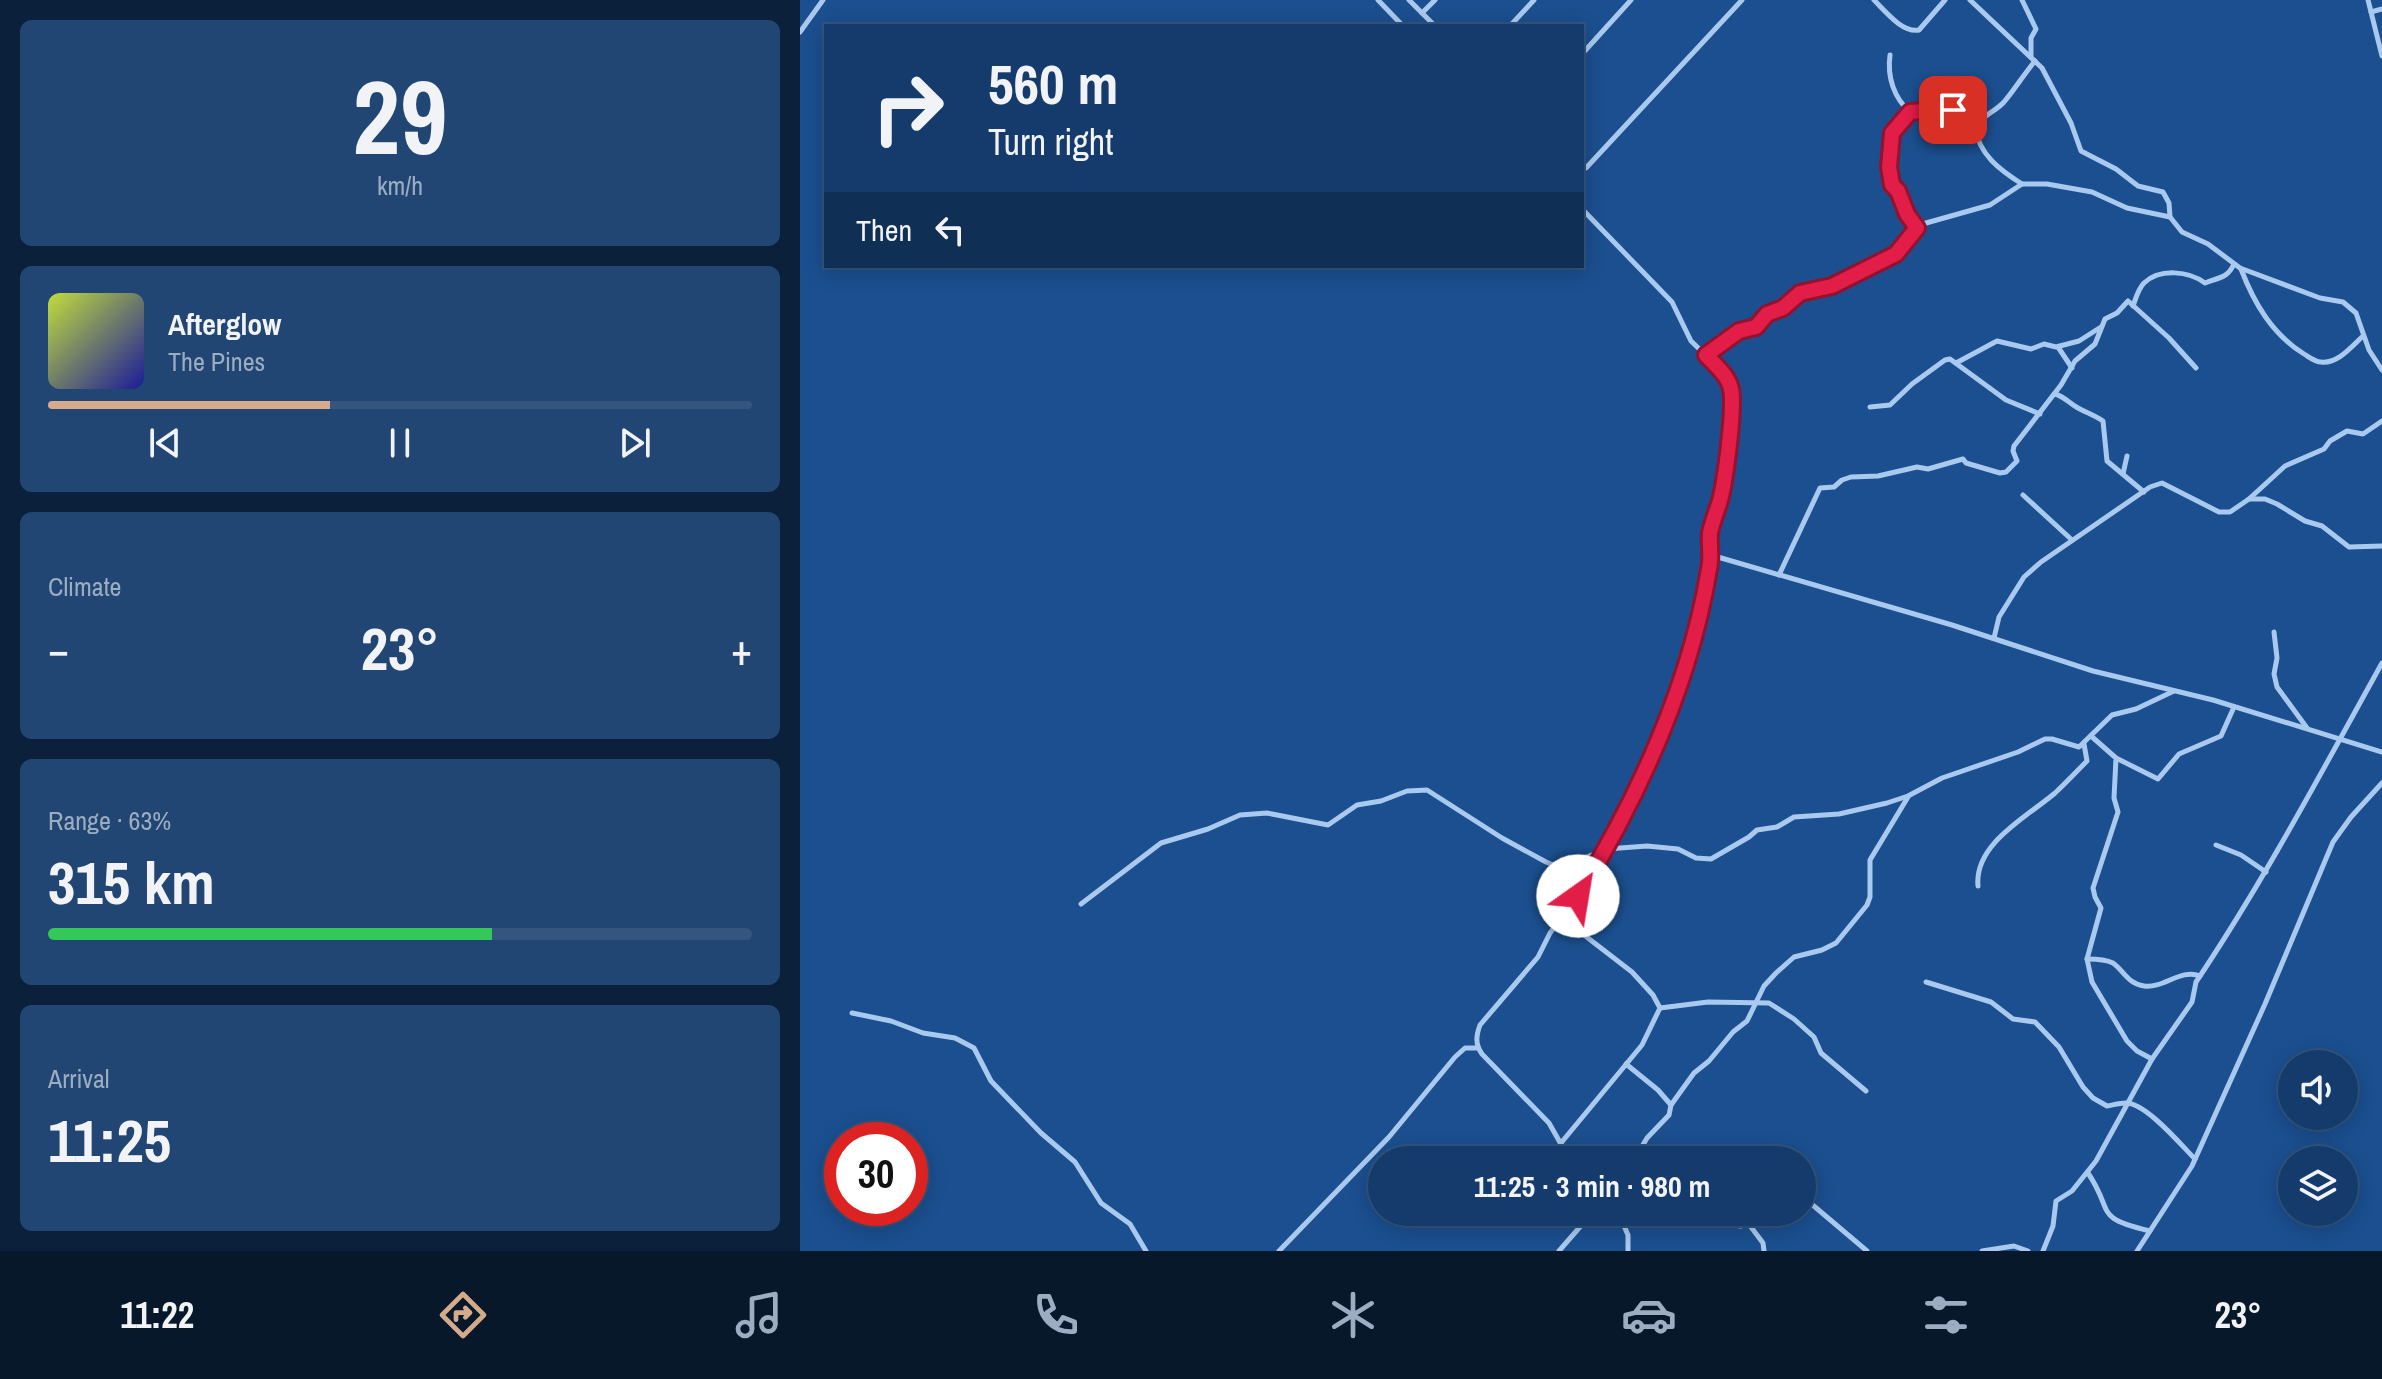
<!DOCTYPE html>
<html lang="en">
<head>
<meta charset="utf-8">
<style>
  :root { --surface:#143b6b; --page:#214673; --text:#f1f3f6; --muted:#9dadc1; --line:#33557e; --accent:#d6ab8b }
  body { margin:0; font-family:"Archivo Narrow",sans-serif; background:var(--page); color:var(--text); height:100vh; display:flex; flex-direction:column; font-size:30px; white-space:nowrap }
  * { box-sizing:border-box; margin:0 }
  p { font-size:26px; color:var(--muted) }
  .icon { flex:none; width:44px; height:44px; fill:none; stroke:currentColor; stroke-width:2; stroke-linecap:round; stroke-linejoin:round }
  .map { position:relative; flex:1; overflow:hidden }
  .panel { display:flex; flex-direction:column; gap:20px; padding:20px; background:#0b203b; width:800px }
  .panel>* { flex:none }
  .banner { position:absolute; left:24px; top:24px; width:760px; height:244px; border-radius:0px; box-shadow:0 4px 20px #0003,0 0 0 2px var(--line); background:#143b6b; color:var(--text); overflow:hidden }
  .buttons { position:absolute; left:1478px; top:1050px; display:grid; gap:16px }
  .buttons a { display:grid; place-items:center; width:80px; height:80px; border-radius:50%; background:var(--surface); box-shadow:0 4px 20px #0003,0 0 0 2px var(--line); font-size:40px }
  .speed { position:absolute; left:24px; top:1122px; display:flex; gap:16px; font-size:40px; font-weight:700; text-align:center }
  .speed>* { display:grid; place-content:center; width:104px; height:104px; border-radius:50%; background:var(--surface); box-shadow:0 4px 20px #0003,0 0 0 2px var(--line); line-height:1 }
  .speed .limit { border:12px solid #d22; background:#fff; color:#111 }
  .pin { position:absolute; display:grid; place-items:center; width:68px; height:68px; color:#fff; margin:-34px; border-radius:16px; box-shadow:0 4px 12px #0006 }
  .me { position:absolute; width:88px; margin:-44px; rotate:32deg; stroke-linejoin:round; filter:drop-shadow(0 0 6px #0008) }
  .turn { display:flex; align-items:center; gap:28px; height:168px; padding:0 32px; font-size:36px }
  .turn .icon { width:104px; height:104px; stroke-width:2.5 }
  .turn b { display:block; font-size:56px; line-height:68px }
  .then { display:flex; align-items:center; height:76px; padding:0 32px; background:#0003; gap:16px; font-size:30px }
  .big { font-size:60px; font-weight:800; line-height:1.1 }
  .panel .widget { flex:1; display:flex; flex-direction:column; justify-content:center; gap:12px; min-width:0; padding:0 28px; border-radius:12px; background:var(--page) }
  .panel .dial { align-items:center; gap:0 }
  .dial b { font-size:104px; line-height:1 }
  .song { display:flex; align-items:center; gap:24px }
  .cover { width:96px; height:96px; border-radius:12px; background:linear-gradient(135deg,hsl(70 70% 55%),hsl(240 70% 35%)) }
  .played { height:8px; border-radius:4px; background:linear-gradient(90deg,var(--accent) 40%,var(--line) 40%) }
  .keys { display:flex; justify-content:space-around; direction:ltr }
  .heat { display:flex; justify-content:space-between; align-items:center; font-size:44px; direction:ltr }
  .charge { height:12px; border-radius:6px; background:linear-gradient(90deg,#34c759 63%,var(--line) 0) }
  .trip { position:absolute; left:568px; top:1146px; width:448px; height:80px; border-radius:40px; background:var(--surface); box-shadow:0 4px 20px #0003,0 0 0 2px var(--line); font-weight:800; line-height:80px; text-align:center }
  .tabs { display:flex; height:128px; justify-content:space-around; align-items:center; background:#08182b; color:var(--muted) }
  .tabs .icon { width:56px; height:56px }
  .tabs .selected { color:var(--accent) }
  .tabs b { font-size:36px; color:var(--text) }
  main { display:flex; flex:1; min-height:0 }
  .map>svg:first-child { display:block }
</style>
</head>
<body>
<main>
<section class="panel">
<div class="widget dial"><b>29</b><p>km/h</p></div>
<div class="widget">
<div class="song"><i class="cover"></i><div><b>Afterglow</b><p>The Pines</p></div></div>
<div class="played"></div>
<div class="keys"><svg class="icon" aria-label="previous" viewBox="0 0 24 24"><path d="M18 5L8 12l10 7zM5 5v14"/></svg><svg class="icon" aria-label="pause" viewBox="0 0 24 24"><path d="M8 5v14M16 5v14"/></svg><svg class="icon" aria-label="next" viewBox="0 0 24 24"><path d="M6 5l10 7-10 7zM19 5v14"/></svg></div>
</div>
<div class="widget"><p>Climate</p>
<div class="heat"><a>−</a><b class="big">23°</b><a>+</a></div>
</div>
<div class="widget"><p>Range · 63%</p><b class="big">315 km</b><div class="charge"></div></div>
<div class="widget"><p>Arrival</p><b class="big">11:25</b></div>
</section>
<div class="map">
<svg width="1582" height="1251" viewBox="0 0 1582 1251">
  <rect width="100%" height="100%" fill="#1b4f8f"/>
  <g fill="none" stroke-linecap="round" stroke-linejoin="round">
    <!-- street -->
    <g stroke="#a9c9ee" stroke-width="5">
      <polyline points="578,0 603,26"/>
      <polyline points="609,0 635,26"/>
      <path d="M1074,0C1085,11 1102,33 1119,30L1145,0"/>
      <polyline points="1170,0 1242,68 1271,123 1281,151 1316,169 1338,186 1363,192 1369,203 1370,217"/>
      <polyline points="1222,0 1236,29 1231,38 1231,56"/>
      <polyline points="1568,0 1582,56"/>
      <polyline points="1571,12 1582,9"/>
      <polyline points="622,13 635,0"/>
      <polyline points="710,26 734,0"/>
      <polyline points="0,32 23,0"/>
      <polyline points="782,54 831,0"/>
      <path d="M1090,55C1087,77 1094,98 1110,112C1122,111 1141,104 1153,110C1162,115 1164,124 1175,127"/>
      <polyline points="1110,112 1092,133 1089,167 1092,185 1117,228"/>
      <polyline points="782,168 786,168 942,0"/>
      <path d="M1222,184C1200,170 1179,155 1175,127C1181,116 1195,112 1204,102C1215,89 1224,74 1235,61"/>
      <path d="M1441,269C1454,303 1472,334 1504,354C1509,357 1515,362 1521,362C1538,364 1552,346 1563,336"/>
      <path d="M1333,306C1336,298 1338,289 1344,283C1360,268 1389,271 1405,283C1419,277 1427,279 1434,264"/>
      <polyline points="1258,347 1272,368"/>
      <polyline points="906,355 939,331 956,327 965,315 983,308 998,295 1032,286 1096,254 1101,250 1119,225 1190,205 1222,184 1247,184 1292,192 1327,208 1370,217 1382,232 1408,244 1440,268 1520,298 1543,302 1556,313 1569,350 1582,370"/>
      <polyline points="1156,363 1197,341 1231,349 1244,344 1256,347 1279,341 1301,327"/>
      <path d="M1255,394C1265,397 1269,403 1278,408C1287,413 1294,415 1303,421L1307,461L1344,492"/>
      <polyline points="1070,407 1090,405 1112,384 1145,360 1150,359 1206,400 1240,414"/>
      <polyline points="1323,474 1327,456"/>
      <polyline points="1223,495 1272,540"/>
      <polyline points="1449,499 1465,499 1477,504 1505,521 1522,526 1549,547 1582,546"/>
      <polyline points="911,555 1152,625 1293,671 1413,700 1582,752"/>
      <polyline points="979,575 1020,488 1034,487 1042,480 1051,477 1078,476 1117,467 1128,469 1163,459 1166,463 1200,473 1206,472 1217,461 1213,451 1214,446 1261,385 1275,361 1295,344 1305,319 1317,313 1328,301 1369,338 1396,368"/>
      <polyline points="1474,632 1477,658 1474,674 1477,687 1507,728"/>
      <polyline points="1194,638 1199,617 1224,577 1241,562 1350,487 1362,483 1419,512 1430,512 1449,499 1485,466 1524,449 1530,441 1547,431 1563,434 1582,421"/>
      <polyline points="1291,736 1316,758 1314,798 1318,812 1293,888 1295,897 1301,908 1287,959 1292,982 1327,1041 1337,1051 1352,1059"/>
      <polyline points="1316,758 1358,779 1379,754 1421,736 1434,707"/>
      <polyline points="1416,845 1441,855 1466,872"/>
      <polyline points="761,867 807,849 847,846 878,849 896,858 911,859 949,837 957,830 977,827 994,817 1039,814 1087,803 1108,796 1142,778 1218,752 1245,739 1252,739 1279,747 1312,715 1336,709 1374,691"/>
      <path d="M1178,886C1174,844 1227,817 1255,793C1266,783 1276,772 1287,761L1284,744"/>
      <polyline points="281,904 361,843 408,829 440,815 467,813 528,825 557,805 581,801 607,791 627,790 702,838 746,862 768,871 775,880 778,895"/>
      <path d="M1287,959C1295,959 1305,959 1313,963C1324,971 1328,984 1344,986C1363,989 1381,968 1400,976"/>
      <path d="M1126,982L1191,1002L1213,1019L1235,1022L1259,1047L1283,1087L1293,1098L1307,1106C1313,1105 1320,1103 1326,1103C1346,1103 1381,1145 1395,1159"/>
      <polyline points="860,1008 908,1002 969,1003 994,1019 1014,1037 1021,1053 1066,1091"/>
      <polyline points="52,1013 91,1021 123,1033 155,1038 174,1048 191,1081 241,1133 275,1162 301,1203 330,1224 346,1251"/>
      <polyline points="826,1064 858,1090 871,1105 869,1115 847,1138 834,1160"/>
      <polyline points="871,1105 894,1073 909,1061 933,1032 947,1021 964,986 976,973 994,957 1022,950 1036,943 1067,905 1070,897 1070,860 1108,797"/>
      <polyline points="761,1143 842,1045 860,1008 853,995 832,972 762,918"/>
      <path d="M770,1160L749,1123L682,1054C675,1044 676,1036 680,1025L738,957L750,933L778,896L807,849L839,786L878,688L900,610L910,567V535L920,502L927,459L931,393L926,379L918,367L891,341L872,302L782,209"/>
      <path d="M1288,1173C1315,1213 1292,1217 1350,1231"/>
      <polyline points="1002,1196 1067,1251"/>
      <polyline points="818,1212 828,1235 828,1251"/>
      <polyline points="823,1220 844,1223 873,1217 941,1226 965,1212"/>
      <polyline points="948,1223 963,1243 964,1251"/>
      <polyline points="479,1251 589,1137 655,1057 665,1048 677,1048"/>
      <polyline points="759,1251 793,1212"/>
      <polyline points="1182,1251 1214,1246 1228,1251"/>
      <path d="M1243,1251L1253,1226L1256,1201L1272,1191L1296,1161L1352,1059L1392,1002L1396,982C1465,879 1522,771 1582,663"/>
      <polyline points="1337,1251 1392,1166 1465,1004 1533,842 1551,817 1582,783"/>
    </g>
  </g>
  <g fill="none" stroke-linecap="round" stroke-linejoin="round">
    <!-- route casing -->
    <g stroke="#92132f" stroke-width="20">
      <path id="route" d="M778,896C839,796 890,685 909,569C912,557 909,545 910,533C912,523 916,513 919,504C925,485 935,408 931,389C928,375 915,365 906,355L939,331L956,327L967,314L983,308L1000,293L1032,286L1096,254L1117,228L1107,214L1098,191L1092,185L1089,167L1092,133L1110,112L1146,109L1153,110"/>
    </g>
    <!-- route -->
    <use href="#route" stroke="#e11d48" stroke-width="14"/>
  </g>
</svg>
<div class="buttons">
<a><svg class="icon" aria-label="sound" viewBox="0 0 24 24"><path d="M4 9h4l5-4v14l-5-4H4zM17 9q2 3 0 6"/></svg></a>
<a><svg class="icon" aria-label="layers" viewBox="0 0 24 24"><path d="M12 4l9 5-9 5-9-5zM3 14l9 5 9-5"/></svg></a>
</div>
<div class="speed"><div class="limit">30</div></div>
<div class="pin" style="left:1153px;top:110px;background:#d93025"><svg class="icon" aria-label="arrive" viewBox="0 0 24 24"><path d="M6 21V4h12l-3 4 3 4H6"/></svg></div>
<svg class="me" style="left:778px;top:896px" viewBox="-20 -20 40 40"><circle r="19" fill="#fff"/><path d="M0-13L10 11 0 6-10 11z" fill="#e11d48"/></svg>
<div class="trip">11:25 · 3 min · 980 m</div>
<div class="banner">
<div class="turn"><svg class="icon" aria-label="right" viewBox="0 0 24 24"><path d="M7 20v-9h11M14 6l5 5-5 5"/></svg><div><b>560 m</b>Turn right</div></div>
<div class="then">Then<svg class="icon" aria-label="left" viewBox="0 0 24 24"><path d="M17 20v-9H6M10 6l-5 5 5 5"/></svg></div>
</div>
</div>
</main>
<nav class="tabs">
<b>11:22</b>
<svg class="icon selected" aria-label="directions" viewBox="0 0 24 24"><path d="M12 3l9 9-9 9-9-9zM9 14v-3h6M13 9l2 2-2 2"/></svg>
<svg class="icon" aria-label="music" viewBox="0 0 24 24"><path d="M9 18V5l10-2v13"/><circle cx="6" cy="18" r="3"/><circle cx="16" cy="16" r="3"/></svg>
<svg class="icon" aria-label="phone" viewBox="0 0 24 24"><path d="M5 4h4l2 5-3 2q2 4 5 5l2-3 5 2v4C11 20 4 13 5 4z"/></svg>
<svg class="icon" aria-label="climate" viewBox="0 0 24 24"><path d="M12 3v18M4 7l16 10M4 17L20 7"/></svg>
<svg class="icon" aria-label="car" viewBox="0 0 24 24"><path d="M5 17H2v-5l4-1 3-4h7l3 4 3 1v5h-3M9 17h6M6 11h13"/><circle cx="7" cy="17" r="2"/><circle cx="17" cy="17" r="2"/></svg>
<svg class="icon" aria-label="filters" viewBox="0 0 24 24"><path d="M4 7h16M4 17h16"/><circle cx="9" cy="7" r="2"/><circle cx="15" cy="17" r="2"/></svg>
<b>23°</b>
</nav>
</body>
</html>
